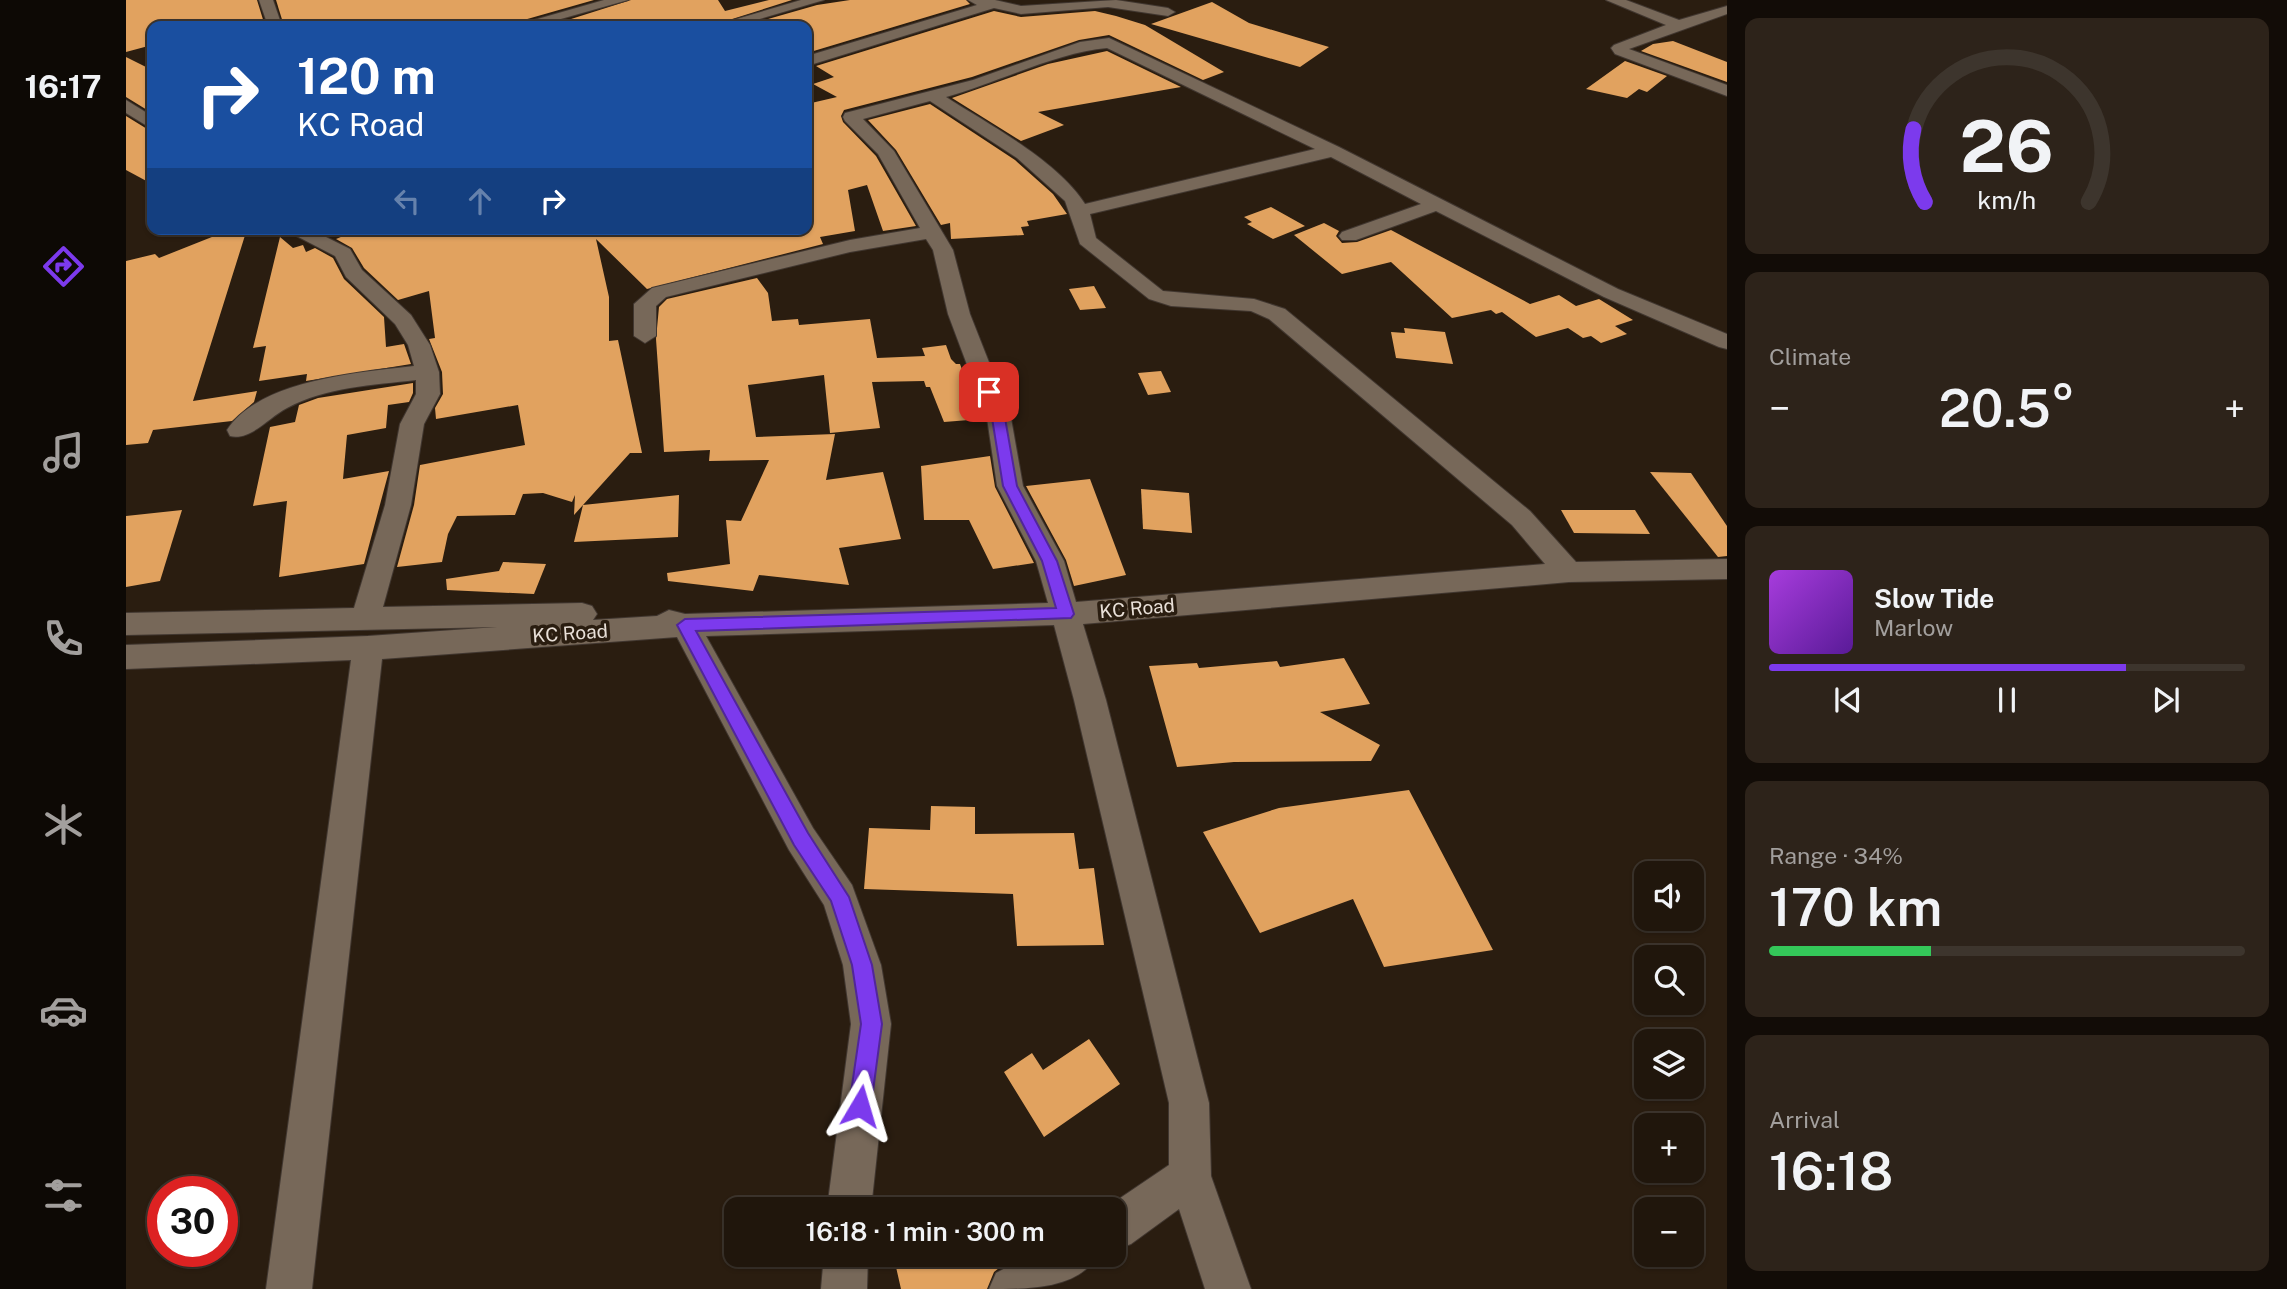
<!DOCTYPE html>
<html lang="en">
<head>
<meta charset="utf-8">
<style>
  :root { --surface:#20160c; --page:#2d231a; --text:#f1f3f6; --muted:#a29f9d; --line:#3d352d; --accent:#7c3aed }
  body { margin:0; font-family:"Public Sans",sans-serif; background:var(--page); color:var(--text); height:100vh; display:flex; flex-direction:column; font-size:26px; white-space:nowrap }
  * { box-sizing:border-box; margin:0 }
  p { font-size:23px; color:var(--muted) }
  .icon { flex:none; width:38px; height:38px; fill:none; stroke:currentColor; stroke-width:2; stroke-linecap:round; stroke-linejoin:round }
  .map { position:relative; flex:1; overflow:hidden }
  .panel { display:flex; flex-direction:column; gap:18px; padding:18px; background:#120c07; width:560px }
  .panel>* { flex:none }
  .guide { position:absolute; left:21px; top:21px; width:665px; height:214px; border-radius:14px; box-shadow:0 2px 5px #0004,0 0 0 2px var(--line); background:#1a4fa0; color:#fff; overflow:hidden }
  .buttons { position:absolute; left:1508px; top:861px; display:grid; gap:14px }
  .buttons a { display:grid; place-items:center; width:70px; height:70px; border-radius:14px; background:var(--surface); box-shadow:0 2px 5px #0004,0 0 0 2px var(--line); font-size:35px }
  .speed { position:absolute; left:21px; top:1176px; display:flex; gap:14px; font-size:35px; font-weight:700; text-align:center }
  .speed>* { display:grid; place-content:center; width:91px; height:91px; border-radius:50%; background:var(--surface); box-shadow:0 2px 5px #0004,0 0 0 2px var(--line); line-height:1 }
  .speed .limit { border:10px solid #d22; background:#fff; color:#111 }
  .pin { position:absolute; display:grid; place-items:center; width:60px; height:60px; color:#fff; margin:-30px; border-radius:14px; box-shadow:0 4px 10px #0006 }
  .me { position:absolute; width:77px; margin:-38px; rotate:7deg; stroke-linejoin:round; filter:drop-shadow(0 0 5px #0008) }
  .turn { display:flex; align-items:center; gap:24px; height:147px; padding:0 35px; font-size:32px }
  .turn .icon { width:91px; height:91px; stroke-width:2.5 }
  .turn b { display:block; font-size:49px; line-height:60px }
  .lanes { display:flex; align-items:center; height:66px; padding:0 35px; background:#0003; justify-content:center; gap:35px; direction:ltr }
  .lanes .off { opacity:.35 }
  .big { font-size:52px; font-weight:600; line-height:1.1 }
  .panel .tile { flex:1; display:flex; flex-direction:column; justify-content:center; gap:10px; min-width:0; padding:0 24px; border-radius:14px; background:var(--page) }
  .panel .dial { align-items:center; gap:0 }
  .dial svg { height:182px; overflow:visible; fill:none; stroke:var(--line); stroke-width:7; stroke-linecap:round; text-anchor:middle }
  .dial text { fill:var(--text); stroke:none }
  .song { display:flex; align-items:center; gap:21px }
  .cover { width:84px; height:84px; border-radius:10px; background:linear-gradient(135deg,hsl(280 70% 55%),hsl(270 70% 35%)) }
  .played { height:7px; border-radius:4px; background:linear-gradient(90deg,var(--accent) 75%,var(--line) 75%) }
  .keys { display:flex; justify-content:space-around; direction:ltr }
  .heat { display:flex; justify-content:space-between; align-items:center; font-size:38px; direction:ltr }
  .charge { height:10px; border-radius:5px; background:linear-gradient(90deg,#34c759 34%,var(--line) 0) }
  .trip { position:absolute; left:598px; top:1197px; width:402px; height:70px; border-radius:14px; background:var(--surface); box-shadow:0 2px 5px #0004,0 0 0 2px var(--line); font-weight:600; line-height:70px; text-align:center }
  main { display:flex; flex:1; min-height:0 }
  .tabs { display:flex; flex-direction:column; width:126px; justify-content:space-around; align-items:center; background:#0d0905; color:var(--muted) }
  .tabs .icon { width:49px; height:49px }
  .tabs .selected { color:var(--accent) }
  .tabs b { font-size:32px; color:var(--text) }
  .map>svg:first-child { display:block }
</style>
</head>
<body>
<main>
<nav class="tabs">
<b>16:17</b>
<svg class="icon selected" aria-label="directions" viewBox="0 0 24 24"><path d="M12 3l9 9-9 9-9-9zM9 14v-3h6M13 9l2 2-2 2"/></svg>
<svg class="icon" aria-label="music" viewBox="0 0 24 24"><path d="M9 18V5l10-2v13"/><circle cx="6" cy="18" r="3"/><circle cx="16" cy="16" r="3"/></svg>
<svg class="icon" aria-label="phone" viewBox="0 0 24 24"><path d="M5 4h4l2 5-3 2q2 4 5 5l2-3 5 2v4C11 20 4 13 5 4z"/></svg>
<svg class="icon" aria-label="climate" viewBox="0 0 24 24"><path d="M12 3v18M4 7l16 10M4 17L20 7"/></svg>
<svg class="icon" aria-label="car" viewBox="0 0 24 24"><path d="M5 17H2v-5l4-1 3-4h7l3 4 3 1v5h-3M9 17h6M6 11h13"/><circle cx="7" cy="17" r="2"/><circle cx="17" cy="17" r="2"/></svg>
<svg class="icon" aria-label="filters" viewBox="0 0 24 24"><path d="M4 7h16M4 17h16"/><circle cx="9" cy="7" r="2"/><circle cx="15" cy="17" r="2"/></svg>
</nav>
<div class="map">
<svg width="1601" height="1289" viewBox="0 0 1601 1289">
  <rect width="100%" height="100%" fill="#2a1d10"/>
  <!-- building -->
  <g fill="#e1a25f">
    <polygon points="0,0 131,0 139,26 26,26 26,45 0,52"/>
    <polygon points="150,0 468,0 377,26 158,26"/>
    <polygon points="505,0 592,0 599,11 643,0 666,0 584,26 423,26"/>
    <polygon points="724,0 840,0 844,4 681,53 681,26 618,26 691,5"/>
    <polygon points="1086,2 1123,23 1203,47 1174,67 1025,24"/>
    <polygon points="868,11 895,17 969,11 990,16 1019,25 1098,72 1077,80 983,35 953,40 846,77 718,110 715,116 717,122 750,156 790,226 757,231 741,185 722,190 729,231 694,237 697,244 521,289 470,239 483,297 483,341 492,340 516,453 504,453 457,505 553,495 552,537 448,542 457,505 448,515 449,495 446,502 417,493 397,494 389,515 331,516 322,534 316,562 271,567 288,505 294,465 399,445 392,405 310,419 309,408 317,394 316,372 303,339 309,338 303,291 272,300 238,268 226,248 210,239 234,229 446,229 450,234 463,232 460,229 605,229 605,235 639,229 681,229 681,104 711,97 687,84 708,77 690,66"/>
    <polygon points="1547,41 1601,62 1601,82 1515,51 1527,44"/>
    <polygon points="981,51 1055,87 912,112 938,125 895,141 826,98 922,64"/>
    <polygon points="0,57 26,70 26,113 0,97"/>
    <polygon points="1499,61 1541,76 1521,92 1513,89 1501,98 1460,89"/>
    <polygon points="804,104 889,160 927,194 941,214 901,221 903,226 895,227 898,235 825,239 824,223 815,225 770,150 742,120"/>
    <polygon points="0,116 26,132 26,184 0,170"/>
    <polygon points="1145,207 1179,226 1147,239 1121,224 1126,222 1118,217"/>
    <polygon points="1198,223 1213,231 1210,236 1216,243 1231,242 1265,230 1404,304 1433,295 1450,306 1473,299 1507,320 1489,326 1501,334 1475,343 1465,336 1457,338 1442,328 1410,337 1376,312 1370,314 1365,310 1326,318 1265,262 1216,274 1168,235"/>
    <polygon points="106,229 121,229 67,401 131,391 128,402 106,421 27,430 22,443 0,445 0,261 29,254 33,258"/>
    <polygon points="154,237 167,248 177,245 180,252 189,248 207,258 218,279 258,317 260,347 278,344 285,364 180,381 181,374 133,381 140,346 127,348"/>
    <polygon points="631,278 642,293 646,321 672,319 673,325 744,319 751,358 799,356 796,348 820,345 825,359 830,364 834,364 838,375 842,374 851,399 856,419 818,422 804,387 800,387 798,381 746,382 754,428 704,433 698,375 622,385 630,437 709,434 700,480 757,472 775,539 713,548 723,585 633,575 627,591 542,581 541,573 604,564 600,520 615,521 643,460 583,461 584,450 538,452 530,339 533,307 541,299"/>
    <polygon points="968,286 980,308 954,310 943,289"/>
    <polygon points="1278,328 1319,332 1327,364 1270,358 1265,332 1279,333"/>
    <polygon points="1035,371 1045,392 1022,395 1012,373"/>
    <polygon points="287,383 287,393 283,402 262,405 260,428 221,435 217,479 263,471 238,564 153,577 161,501 127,506 144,427 169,422 173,405 192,398"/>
    <polygon points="864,456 869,487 908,563 867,569 843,520 798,520 795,466"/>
    <polygon points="1524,472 1565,473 1601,526 1601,556 1592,557"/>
    <polygon points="964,479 1000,575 948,586 940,560 900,486"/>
    <polygon points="1015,489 1063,493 1066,533 1017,529"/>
    <polygon points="56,510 34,581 0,587 0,516"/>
    <polygon points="1435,510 1509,510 1524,534 1448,533"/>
    <polygon points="377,562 420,564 408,594 321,590 320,579 373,571"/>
    <polygon points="1218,658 1244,704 1194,712 1254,745 1245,761 1108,762 1051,767 1023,666 1071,663 1073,668 1151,661 1154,667"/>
    <polygon points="1283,790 1367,950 1258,967 1227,899 1134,933 1077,832 1153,808"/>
    <polygon points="805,806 849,807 849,834 948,833 953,869 968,868 978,945 891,946 887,894 738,889 743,828 804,830"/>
    <polygon points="963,1039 994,1084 918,1137 878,1072 906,1053 917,1070"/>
    <polygon points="811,1255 870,1255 873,1268 868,1272 861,1289 775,1289 770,1267"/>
  </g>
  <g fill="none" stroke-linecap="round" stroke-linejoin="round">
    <!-- minor casing -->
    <g stroke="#413730" stroke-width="2">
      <g id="minor">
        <polygon points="133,0 147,0 156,26 142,26"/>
        <polygon points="478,0 502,0 410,26 387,26"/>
        <polygon points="675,0 698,0 610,26 587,26"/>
        <polygon points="842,0 869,0 895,6 990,0 1042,8 1049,12 1042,16 982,7 895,14 868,8 681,66 681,56 851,5"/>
        <polygon points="1480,0 1500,0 1553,20 1601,6 1601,14 1503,49 1601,85 1601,96 1489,54 1485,48 1488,45 1540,25"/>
        <path d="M983,38L1213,147L1492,289L1601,334V349L1593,347L1478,297L1310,211L1230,240H1216L1213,236L1216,232L1295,204L1205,157L964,214L970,238L1037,291L1128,299L1159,309L1404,511L1450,562L1601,559V579L1443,582L957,624L980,700L1083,1103L1085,1176L1125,1289H1079L1053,1209L1005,1244L989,1250V1209H978L1043,1165V1103L948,700L928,625L580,636L687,828L726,885L755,965L765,1024L745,1209H701L725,1024L717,965L698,905L663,850L551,637L256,659L186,1289H140L225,660L0,669V645L242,636L371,627L0,635V613L228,608L259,505L274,424L290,394V380C247,385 200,387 161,408C143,417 125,441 104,436L101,430C133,380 234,372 288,366L282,345L269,324L220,277L209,256L157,229H184L224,249L236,270L285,315L304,345L313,372L314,394L298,424L285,505L257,607L456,603L466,606L471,614L467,620L531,616L543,610L559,614L922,603L910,561L871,486L861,418L822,314L807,250L800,239L724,252L540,297L530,306V336L519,343L508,336V304L526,288L724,240L794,228L752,154L719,121L717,117L719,113L847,80L954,42ZM981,48L1189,149L959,204C932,161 862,124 820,97C871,83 931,52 981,48ZM804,101L891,158L939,201L954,244L1023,299L1045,306L1125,311L1143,319L1386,525L1419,564L950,602L938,561L897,486L885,418L844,314L827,250L768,151L737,119Z"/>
        <polygon points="0,100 26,116 26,129 0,113"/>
        <polygon points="698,1255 742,1255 741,1289 695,1289"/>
        <path d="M904,1255H971C954,1289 902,1289 863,1289L870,1273Z"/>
      </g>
    </g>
    <!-- minor -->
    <use href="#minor" fill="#776859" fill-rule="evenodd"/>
  </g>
  <!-- route -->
  <polygon fill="#7c3aed" stroke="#51269a" stroke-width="2" points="863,388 869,392 879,418 891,486 931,561 948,614 945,618 570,631 682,833 723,897 746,965 756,1024 745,1106 742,1114 734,1117 727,1114 723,1106 735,1024 726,965 705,901 668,845 551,625 559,619 930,608 916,561 877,486 866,418 857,392"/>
  <g text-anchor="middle" stroke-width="7" stroke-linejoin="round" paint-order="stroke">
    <!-- street labels -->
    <g font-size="19" fill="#e9e0d8" stroke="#2a1d10">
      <text transform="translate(1011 608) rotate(-5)" y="7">KC Road</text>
      <text transform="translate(444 633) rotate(-4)" y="7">KC Road</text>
    </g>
  </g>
</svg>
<div class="buttons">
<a><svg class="icon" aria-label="sound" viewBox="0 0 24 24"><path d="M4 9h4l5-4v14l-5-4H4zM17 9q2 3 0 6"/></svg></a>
<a><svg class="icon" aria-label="search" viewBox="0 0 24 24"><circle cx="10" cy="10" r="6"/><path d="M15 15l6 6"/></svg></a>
<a><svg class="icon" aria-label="layers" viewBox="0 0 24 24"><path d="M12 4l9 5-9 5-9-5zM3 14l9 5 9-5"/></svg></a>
<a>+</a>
<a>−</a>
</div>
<div class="speed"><div class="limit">30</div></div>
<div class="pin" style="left:863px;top:392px;background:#d93025"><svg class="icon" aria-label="arrive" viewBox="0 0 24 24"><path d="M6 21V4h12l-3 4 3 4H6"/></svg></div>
<svg class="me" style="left:734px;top:1106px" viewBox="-20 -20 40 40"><path d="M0-17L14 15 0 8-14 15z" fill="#7c3aed" stroke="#fff" stroke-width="4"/></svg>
<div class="trip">16:18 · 1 min · 300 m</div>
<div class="guide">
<div class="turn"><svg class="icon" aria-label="right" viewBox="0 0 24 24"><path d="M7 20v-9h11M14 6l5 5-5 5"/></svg><div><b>120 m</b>KC Road</div></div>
<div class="lanes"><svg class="icon off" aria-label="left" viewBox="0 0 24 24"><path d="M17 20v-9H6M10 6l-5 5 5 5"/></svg><svg class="icon off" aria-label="ahead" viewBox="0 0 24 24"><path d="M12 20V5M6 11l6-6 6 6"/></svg><svg class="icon" aria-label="right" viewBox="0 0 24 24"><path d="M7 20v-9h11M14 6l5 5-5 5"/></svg></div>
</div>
</div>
<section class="panel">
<div class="tile dial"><svg viewBox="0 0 100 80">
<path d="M14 69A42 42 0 1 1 86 69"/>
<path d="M14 69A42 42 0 0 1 9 37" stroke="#7c3aed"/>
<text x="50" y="56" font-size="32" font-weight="700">26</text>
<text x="50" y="72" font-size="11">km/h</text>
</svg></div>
<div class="tile"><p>Climate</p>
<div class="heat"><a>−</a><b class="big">20.5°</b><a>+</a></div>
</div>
<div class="tile">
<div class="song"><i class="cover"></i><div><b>Slow Tide</b><p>Marlow</p></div></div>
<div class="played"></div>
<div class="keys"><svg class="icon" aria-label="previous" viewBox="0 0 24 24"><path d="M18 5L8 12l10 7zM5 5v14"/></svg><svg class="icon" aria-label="pause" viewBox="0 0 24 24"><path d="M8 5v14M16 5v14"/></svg><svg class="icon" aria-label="next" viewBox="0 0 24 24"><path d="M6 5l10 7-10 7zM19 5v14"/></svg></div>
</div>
<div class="tile"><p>Range · 34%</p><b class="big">170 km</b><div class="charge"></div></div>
<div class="tile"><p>Arrival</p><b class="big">16:18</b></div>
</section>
</main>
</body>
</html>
